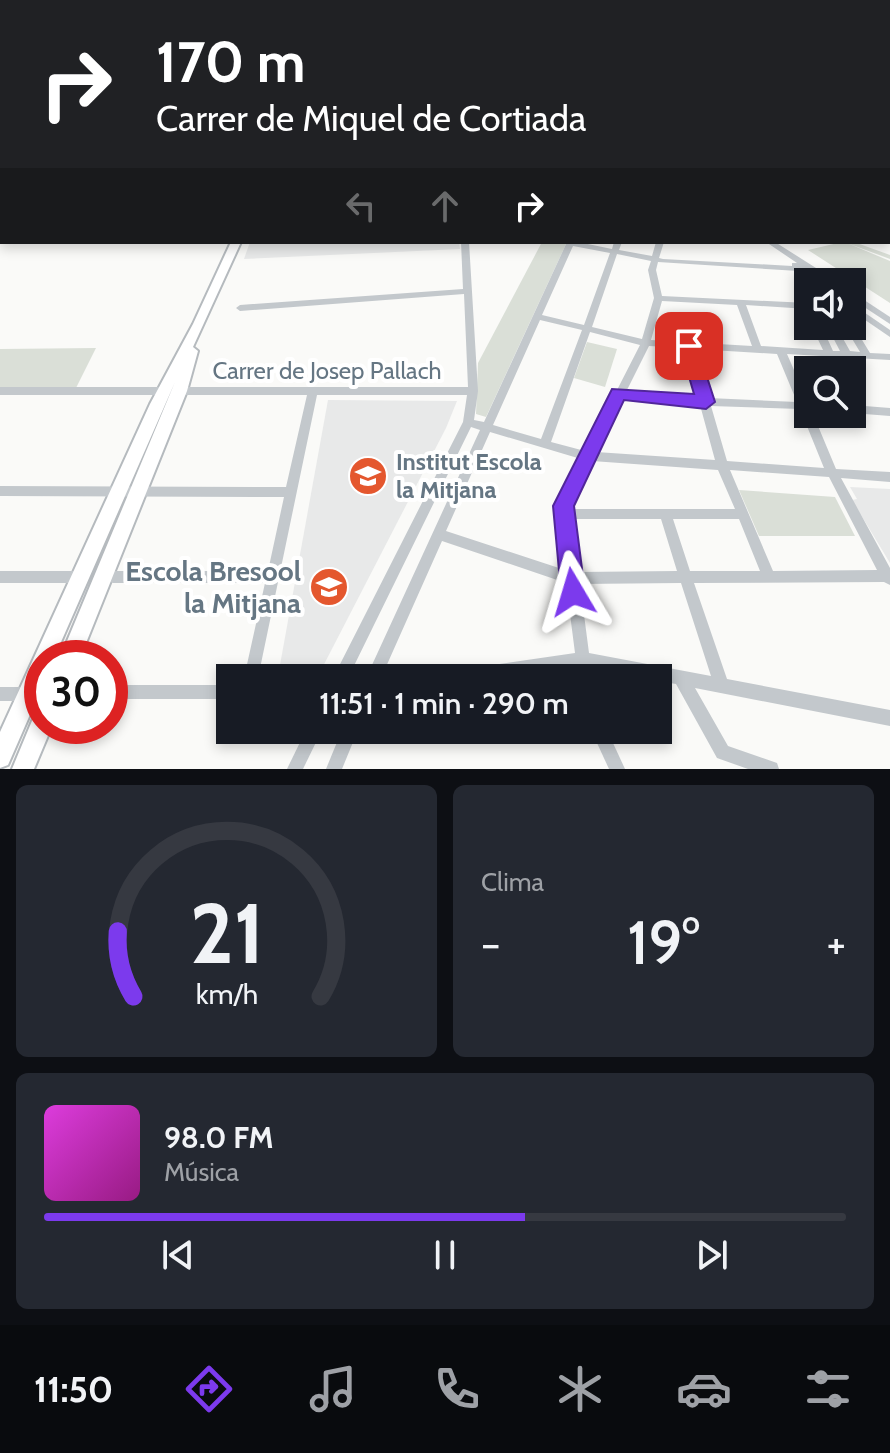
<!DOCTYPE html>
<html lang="es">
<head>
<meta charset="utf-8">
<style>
  :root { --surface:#171b24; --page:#242831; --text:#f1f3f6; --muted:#9ea1a6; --line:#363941; --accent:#7c3aed }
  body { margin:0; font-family:Cabin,sans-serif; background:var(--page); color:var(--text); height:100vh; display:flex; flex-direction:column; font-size:30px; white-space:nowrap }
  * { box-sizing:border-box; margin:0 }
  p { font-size:26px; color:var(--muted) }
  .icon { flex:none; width:44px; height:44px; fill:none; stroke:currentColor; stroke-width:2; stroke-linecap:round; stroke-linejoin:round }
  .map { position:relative; height:769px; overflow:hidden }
  .details { display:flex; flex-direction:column; gap:16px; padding:16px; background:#0d0f14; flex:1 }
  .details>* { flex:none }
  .banner { position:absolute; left:0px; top:0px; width:890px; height:244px; box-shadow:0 4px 12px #0003; background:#202124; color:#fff; overflow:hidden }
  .buttons { position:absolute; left:794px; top:268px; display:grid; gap:16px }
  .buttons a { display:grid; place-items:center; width:72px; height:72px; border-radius:0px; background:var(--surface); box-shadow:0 4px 12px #0003; font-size:40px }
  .speed { position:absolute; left:24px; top:640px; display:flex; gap:16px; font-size:40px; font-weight:700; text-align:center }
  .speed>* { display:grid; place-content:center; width:104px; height:104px; border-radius:50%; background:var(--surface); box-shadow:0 4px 12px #0003; line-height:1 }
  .speed .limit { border:12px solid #d22; background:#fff; color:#111 }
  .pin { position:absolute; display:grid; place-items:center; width:68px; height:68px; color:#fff; margin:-34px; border-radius:16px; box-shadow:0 4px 12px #0006 }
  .me { position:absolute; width:88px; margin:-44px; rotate:353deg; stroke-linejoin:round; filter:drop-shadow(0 0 6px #0008) }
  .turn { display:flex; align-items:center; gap:28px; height:168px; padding:0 24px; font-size:36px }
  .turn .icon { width:104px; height:104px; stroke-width:2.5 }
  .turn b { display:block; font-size:56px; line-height:68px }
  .lanes { display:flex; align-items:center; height:76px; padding:0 24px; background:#0003; justify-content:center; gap:40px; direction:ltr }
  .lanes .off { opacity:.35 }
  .big { font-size:60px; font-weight:600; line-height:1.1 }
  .details .card { flex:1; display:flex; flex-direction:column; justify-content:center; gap:12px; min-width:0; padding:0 28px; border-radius:12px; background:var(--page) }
  .details .dial { align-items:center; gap:0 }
  .dial svg { height:208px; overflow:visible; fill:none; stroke:var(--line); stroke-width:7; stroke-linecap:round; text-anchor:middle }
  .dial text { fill:var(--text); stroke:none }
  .song { display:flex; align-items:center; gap:24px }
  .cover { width:96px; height:96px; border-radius:12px; background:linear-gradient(135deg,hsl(300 70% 55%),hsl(310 70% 35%)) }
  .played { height:8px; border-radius:4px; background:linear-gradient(90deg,var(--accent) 60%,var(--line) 60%) }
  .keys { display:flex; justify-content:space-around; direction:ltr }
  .heat { display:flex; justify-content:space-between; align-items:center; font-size:44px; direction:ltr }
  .details .tiles { flex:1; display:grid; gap:16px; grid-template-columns:1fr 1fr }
  .card:last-child { grid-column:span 2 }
  .trip { position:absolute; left:216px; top:664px; width:456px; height:80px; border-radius:0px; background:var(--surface); box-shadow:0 4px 12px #0003; font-weight:600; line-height:80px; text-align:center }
  .tab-bar { display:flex; height:128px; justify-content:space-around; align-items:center; background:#090b0e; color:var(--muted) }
  .tab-bar .icon { width:56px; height:56px }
  .tab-bar .active { color:var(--accent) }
  .tab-bar b { font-size:36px; color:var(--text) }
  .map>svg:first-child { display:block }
</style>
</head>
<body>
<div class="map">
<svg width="890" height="769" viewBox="0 0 890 769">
  <rect width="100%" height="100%" fill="#fafaf8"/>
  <!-- built -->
  <g fill="#e8e9e9">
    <polygon points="250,242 459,242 460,249 244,259"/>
    <polygon points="328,400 457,401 446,428 318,676 278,676"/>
    <polygon points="850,487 890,489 890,563 852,500 857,499"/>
  </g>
  <!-- green -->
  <g fill="#dadfd7">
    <polygon points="542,242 567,242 486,417 476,414 478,363"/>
    <polygon points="842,242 854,242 890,255 890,259 847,243 890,261 890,303 808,250"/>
    <polygon points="587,342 617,349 605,387 574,378"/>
    <polygon points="96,348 76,388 0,388 0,349"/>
    <polygon points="739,490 835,497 855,536 759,536"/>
  </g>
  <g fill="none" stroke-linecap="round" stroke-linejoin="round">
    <!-- major casing -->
    <g stroke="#b5babe" stroke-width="4">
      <g id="major">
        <polygon points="314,0 320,0 313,2"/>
        <polygon points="231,242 241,242 193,347 198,351 187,391 80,658 60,658 175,382 54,658 42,658 42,687 8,765 0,768 0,732 150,404 193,324"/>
        <polygon points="42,713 42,726 52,726 34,769 12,769 34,716"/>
      </g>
    </g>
    <!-- minor -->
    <g fill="#c3c8cc" fill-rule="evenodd">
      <rect x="0" y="74" width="2" height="4"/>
      <path d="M461,242H469L478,391L474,420L484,422L567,242H578L612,249L614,242H622L619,250L652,256L656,242H664L659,258L663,259L792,266V263H797L766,242H775L835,280L836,282H826L805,268L821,282H812L798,271L658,262L656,270L662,296L808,303V309L746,305L761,346L823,350L813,329L818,326L823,329L833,351H840L829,330L834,327L837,328L850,351L860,352L848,332L853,329L856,330L870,353L890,354V360L787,354L808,402V414H813L836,469L890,472V482L841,478L890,568V585L884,582L694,583L727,679L890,710V726L695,688L728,746L777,763L779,769H748L717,758L676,684L658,681V678H642L591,668L592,678H578L576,667L501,678H444L446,673L451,671L575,653L566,583L442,541L381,678H366L480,430L471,427L348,678H333L463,422L467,395H317L258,678H244L265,583H113L108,581L106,577L108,573L113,571H268L284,497L0,496V486L286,487L307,395H180L175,391L180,387H468L464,294L240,311L236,308L240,305L463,289ZM573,246L610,253L584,325L542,315ZM617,254L651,261L648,270L654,298L642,339L592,327ZM662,301L737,305L752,346L651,340ZM540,320L582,330L541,439L493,425ZM590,332L640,345L617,390L613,393L614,395L585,451L551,442ZM649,346L685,348L698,397L627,390ZM695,349L777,354L797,402L709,398ZM624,397L700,405L715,460L596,452ZM711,406L800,409L824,468L727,461ZM490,432L581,459L557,506L565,570L446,531ZM592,461L718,470L735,509H569V506ZM730,470L829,477L877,570L773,571ZM571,519H661L677,571L578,572ZM673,519H739L760,571H690ZM681,583L711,676L589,653L580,584Z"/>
      <polygon points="852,292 890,317 890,324 852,299"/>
      <polygon points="852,304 890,330 890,337 852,311"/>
      <polygon points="0,387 163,387 168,391 163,395 0,395"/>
      <polygon points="852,405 890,408 890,416 852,413"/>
      <polygon points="0,571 73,571 78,573 80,577 78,581 73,583 0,583"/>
      <rect x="110" y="685" width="120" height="14"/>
      <rect x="0" y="687" width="42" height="14"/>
      <polygon points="306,730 322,730 303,769 287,769"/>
      <polygon points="342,730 358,730 342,769 326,769"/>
      <polygon points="591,730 607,730 625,769 609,769"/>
    </g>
    <!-- major -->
    <use href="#major" fill="#fff" fill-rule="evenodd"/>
  </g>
  <!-- route -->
  <polygon fill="#7c3aed" stroke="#51269a" stroke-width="2" points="689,340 697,346 715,402 706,409 624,400 574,506 585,592 581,600 573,604 564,600 561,592 553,506 612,389 694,394 680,346"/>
  <!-- icons -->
  <defs>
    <g id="school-disc" transform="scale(2)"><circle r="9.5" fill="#e4572e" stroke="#fff"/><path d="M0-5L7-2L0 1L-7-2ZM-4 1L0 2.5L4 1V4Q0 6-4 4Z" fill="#fff"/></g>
  </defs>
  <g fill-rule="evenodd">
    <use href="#school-disc" x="368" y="476"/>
    <use href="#school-disc" x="329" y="587"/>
  </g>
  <g text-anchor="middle" stroke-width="8" stroke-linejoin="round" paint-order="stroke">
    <!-- street labels -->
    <g font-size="24" fill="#657683" stroke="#fff">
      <text x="327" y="379">Carrer de Josep Pallach</text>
    </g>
    <!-- poi labels -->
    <g font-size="24" font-weight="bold" fill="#657683" stroke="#fff" text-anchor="start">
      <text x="396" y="470">Institut Escola<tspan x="396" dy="28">la Mitjana</tspan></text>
    </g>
    <!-- near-poi labels -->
    <g font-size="28" font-weight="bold" fill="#657683" stroke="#fff" text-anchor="end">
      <text x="301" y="581">Escola Bresool<tspan x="301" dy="32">la Mitjana</tspan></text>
    </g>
  </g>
</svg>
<div class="buttons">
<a><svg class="icon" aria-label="sound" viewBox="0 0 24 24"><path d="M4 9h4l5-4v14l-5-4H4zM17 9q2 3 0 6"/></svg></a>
<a><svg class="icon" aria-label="search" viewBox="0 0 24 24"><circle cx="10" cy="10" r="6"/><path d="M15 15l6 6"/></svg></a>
</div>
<div class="speed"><div class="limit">30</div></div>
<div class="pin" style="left:689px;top:346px;background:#d93025"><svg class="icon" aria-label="arrive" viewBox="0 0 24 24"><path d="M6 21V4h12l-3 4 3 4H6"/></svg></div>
<svg class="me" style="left:573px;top:592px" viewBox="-20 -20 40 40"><path d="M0-17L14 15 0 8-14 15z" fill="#7c3aed" stroke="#fff" stroke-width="4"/></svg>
<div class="trip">11:51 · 1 min · 290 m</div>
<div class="banner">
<div class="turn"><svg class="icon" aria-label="right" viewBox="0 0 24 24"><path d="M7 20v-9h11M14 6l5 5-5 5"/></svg><div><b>170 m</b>Carrer de Miquel de Cortiada</div></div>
<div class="lanes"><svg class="icon off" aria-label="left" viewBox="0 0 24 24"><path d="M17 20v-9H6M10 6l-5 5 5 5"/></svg><svg class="icon off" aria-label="ahead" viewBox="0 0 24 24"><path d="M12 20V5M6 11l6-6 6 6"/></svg><svg class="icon" aria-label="right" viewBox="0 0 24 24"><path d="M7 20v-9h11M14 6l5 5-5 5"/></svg></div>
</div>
</div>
<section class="details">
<div class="tiles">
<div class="card dial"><svg viewBox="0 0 100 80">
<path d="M14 69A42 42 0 1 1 86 69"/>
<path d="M14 69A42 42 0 0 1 8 44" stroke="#7c3aed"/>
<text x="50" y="56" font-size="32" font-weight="700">21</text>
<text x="50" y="72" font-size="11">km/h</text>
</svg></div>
<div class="card"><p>Clima</p>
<div class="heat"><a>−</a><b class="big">19°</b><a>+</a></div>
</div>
<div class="card">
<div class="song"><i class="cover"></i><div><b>98.0 FM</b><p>Música</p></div></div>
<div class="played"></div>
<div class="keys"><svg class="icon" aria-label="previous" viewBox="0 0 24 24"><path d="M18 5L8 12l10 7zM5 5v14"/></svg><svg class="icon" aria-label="pause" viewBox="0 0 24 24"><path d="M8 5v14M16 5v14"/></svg><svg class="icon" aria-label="next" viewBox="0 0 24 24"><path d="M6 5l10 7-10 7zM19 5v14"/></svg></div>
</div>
</div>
</section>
<nav class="tab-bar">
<b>11:50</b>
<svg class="icon active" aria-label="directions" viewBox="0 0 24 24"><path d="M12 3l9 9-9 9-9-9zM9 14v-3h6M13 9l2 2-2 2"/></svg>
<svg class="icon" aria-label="music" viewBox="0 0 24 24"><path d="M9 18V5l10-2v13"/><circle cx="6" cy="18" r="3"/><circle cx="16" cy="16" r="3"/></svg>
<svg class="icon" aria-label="phone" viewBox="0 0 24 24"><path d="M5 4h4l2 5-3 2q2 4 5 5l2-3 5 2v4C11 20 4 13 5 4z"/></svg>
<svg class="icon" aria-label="climate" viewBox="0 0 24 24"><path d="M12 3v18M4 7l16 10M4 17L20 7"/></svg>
<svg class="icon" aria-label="car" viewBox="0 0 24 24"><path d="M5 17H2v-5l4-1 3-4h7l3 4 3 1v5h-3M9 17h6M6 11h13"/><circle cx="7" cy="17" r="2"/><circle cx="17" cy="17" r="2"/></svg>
<svg class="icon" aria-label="filters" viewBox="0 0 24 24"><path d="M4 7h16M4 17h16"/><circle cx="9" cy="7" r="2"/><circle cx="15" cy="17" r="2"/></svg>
</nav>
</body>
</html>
